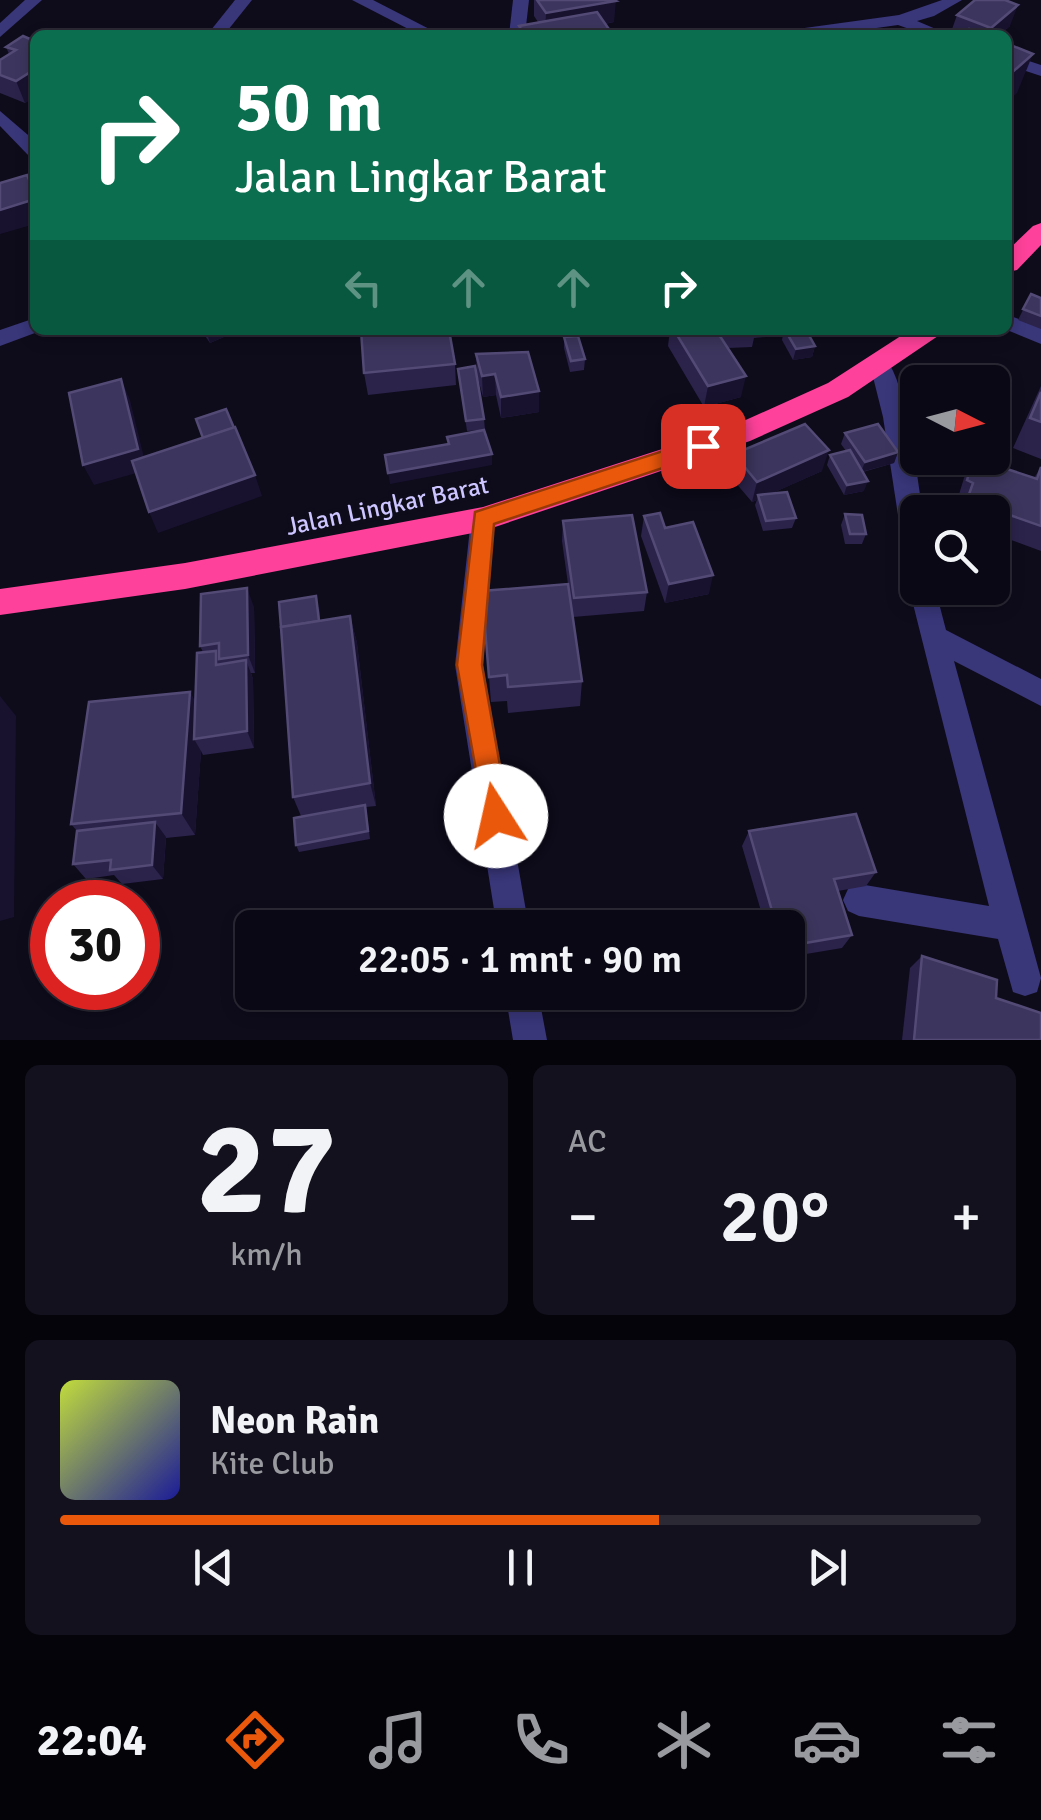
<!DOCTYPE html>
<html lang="id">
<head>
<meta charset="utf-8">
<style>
  :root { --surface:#0a0814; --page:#13111d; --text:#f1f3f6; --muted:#999aa0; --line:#2a2934; --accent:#ea580c }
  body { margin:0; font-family:Signika,sans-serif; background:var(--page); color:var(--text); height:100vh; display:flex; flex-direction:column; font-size:38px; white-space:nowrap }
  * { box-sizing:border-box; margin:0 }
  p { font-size:32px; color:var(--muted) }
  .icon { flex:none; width:55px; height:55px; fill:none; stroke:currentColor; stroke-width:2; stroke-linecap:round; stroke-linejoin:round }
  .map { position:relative; height:1040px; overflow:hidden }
  .panel { display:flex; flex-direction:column; gap:25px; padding:25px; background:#06040b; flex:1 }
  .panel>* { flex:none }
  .top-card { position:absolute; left:30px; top:30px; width:982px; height:305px; border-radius:15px; box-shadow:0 5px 15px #0003,0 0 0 2px var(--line); background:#0b6e4f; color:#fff; overflow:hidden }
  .needle { width:65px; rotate:96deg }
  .fabs { position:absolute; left:900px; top:365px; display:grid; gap:20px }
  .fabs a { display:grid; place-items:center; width:110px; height:110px; border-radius:15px; background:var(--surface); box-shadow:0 5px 15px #0003,0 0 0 2px var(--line); font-size:50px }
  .speed { position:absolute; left:30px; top:880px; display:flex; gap:20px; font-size:50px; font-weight:700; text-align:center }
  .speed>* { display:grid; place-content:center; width:130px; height:130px; border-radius:50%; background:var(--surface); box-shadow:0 5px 15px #0003,0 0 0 2px var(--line); line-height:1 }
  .speed .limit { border:15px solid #d22; background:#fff; color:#111 }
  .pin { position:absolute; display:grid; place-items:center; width:85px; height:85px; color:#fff; margin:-42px; border-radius:20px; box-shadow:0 5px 15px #0006 }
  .me { position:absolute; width:110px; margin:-55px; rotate:350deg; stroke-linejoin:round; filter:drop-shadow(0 0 8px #0008) }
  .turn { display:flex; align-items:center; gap:35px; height:210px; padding:0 40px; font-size:45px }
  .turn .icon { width:130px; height:130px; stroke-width:2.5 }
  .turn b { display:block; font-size:70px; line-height:85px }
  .lanes { display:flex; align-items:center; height:95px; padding:0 40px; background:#0003; justify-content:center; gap:50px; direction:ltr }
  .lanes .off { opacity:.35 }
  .big { font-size:75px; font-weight:600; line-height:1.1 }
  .panel .widget { flex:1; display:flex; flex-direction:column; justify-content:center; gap:15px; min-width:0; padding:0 35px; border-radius:15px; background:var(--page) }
  .panel .dial { align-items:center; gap:0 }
  .dial b { font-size:130px; line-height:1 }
  .song { display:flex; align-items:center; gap:30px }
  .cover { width:120px; height:120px; border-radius:15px; background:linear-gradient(135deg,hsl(70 70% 55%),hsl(240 70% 35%)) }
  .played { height:10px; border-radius:5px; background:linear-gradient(90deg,var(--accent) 65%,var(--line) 65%) }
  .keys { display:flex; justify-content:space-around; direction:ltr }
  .heat { display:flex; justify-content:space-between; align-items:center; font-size:55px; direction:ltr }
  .panel .tiles { flex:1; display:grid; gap:25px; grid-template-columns:1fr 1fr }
  .widget:last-child { grid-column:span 2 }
  .trip { position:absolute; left:235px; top:910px; width:570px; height:100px; border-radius:15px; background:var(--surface); box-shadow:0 5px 15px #0003,0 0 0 2px var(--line); font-weight:600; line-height:100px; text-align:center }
  .menu { display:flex; height:160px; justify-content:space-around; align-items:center; background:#040308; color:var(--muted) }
  .menu .icon { width:70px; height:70px }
  .menu .current { color:var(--accent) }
  .menu b { font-size:45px; color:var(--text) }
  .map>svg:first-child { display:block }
</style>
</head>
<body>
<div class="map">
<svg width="1041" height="1040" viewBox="0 0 1041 1040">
  <rect width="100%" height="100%" fill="#0e0b1b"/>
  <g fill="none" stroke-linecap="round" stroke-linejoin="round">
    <!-- minor -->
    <g fill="#39367a" fill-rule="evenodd">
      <polygon points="25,0 42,0 0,37 0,23"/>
      <polygon points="235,0 252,0 224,35 207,35"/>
      <polygon points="352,0 373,0 441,35 420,35"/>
      <polygon points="513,0 529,0 525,35 509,35"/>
      <polygon points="942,0 962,0 934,16 917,21 950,35 926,35 898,25 826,35 782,35 790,30 899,15"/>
      <polygon points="1008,54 1041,65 1041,76 1008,65"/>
      <polygon points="0,111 35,141 35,157 28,155 0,126"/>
      <polygon points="1008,315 1041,327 1041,344 1007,330"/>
      <polygon points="35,318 35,330 43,330 0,346 0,330"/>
      <path d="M881,357C905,364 918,486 923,512H918V571L909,568L905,561L883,417L870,365Z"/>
      <polygon points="483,509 492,512 495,519 483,665 529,928 497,928 455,665 471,519 474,512"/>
      <polygon points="918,579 918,588 935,588 946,630 1041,679 1041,706 954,661 1041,978 1037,992 1025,996 1013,992 998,939 859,916 848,911 843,900 848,889 859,884 989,906 909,588"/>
      <polygon points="505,992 538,992 547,1040 513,1040"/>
    </g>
    <!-- highway -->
    <g fill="#fe419a" fill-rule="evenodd">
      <polygon points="1041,223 1041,245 1017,270 1008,272 1008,250 1033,226"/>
      <polygon points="910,330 942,330 938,336 848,397 750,441 483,531 185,589 0,615 0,589 185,563 483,507 730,427 828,383"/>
    </g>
  </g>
  <!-- wall -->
  <g fill="#2b234a">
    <polygon points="534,0 614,0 614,22 605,24 613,35 519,35 519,26 538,22 534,16"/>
    <polygon points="957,15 1010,26 999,35 950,35"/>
    <polygon points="35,41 35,96 25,103 0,93 0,60 9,54 6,47"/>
    <polygon points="1031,294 1041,298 1041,329 1018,320"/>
    <polygon points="201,330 240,330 210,343"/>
    <polygon points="670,330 767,330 765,337 754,338 752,347 728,348 741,397 704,407 668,346"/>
    <polygon points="784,330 806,330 815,346 812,357 793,360 782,340"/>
    <polygon points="564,337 585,359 584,370 570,372 564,348"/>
    <polygon points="476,354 539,391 539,412 501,418 496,395 483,397 477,375"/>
    <polygon points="455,364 456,385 368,395 364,373"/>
    <polygon points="458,369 484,419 485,430 467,431"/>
    <polygon points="1041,386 1041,459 1013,448"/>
    <polygon points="845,433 898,452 894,463 863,472 864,491 844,495 827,465 830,455 846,451 841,444"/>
    <polygon points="734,454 822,471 770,494 796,518 792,528 763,531 755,505 757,500 752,502 729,475"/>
    <polygon points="974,458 1034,478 1041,467 1041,551 992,533 992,512 959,512 963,503 957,501 964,478"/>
    <polygon points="845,514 866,534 862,544 845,544 841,525"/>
    <polygon points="644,516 665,528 709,594 665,603 641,536"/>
    <polygon points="563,521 647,592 644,611 573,617 582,681 580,706 508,713 507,701 491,702 482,591 568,584 562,541"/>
    <polygon points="319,606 320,621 350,616 357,643 376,806 366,807 370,839 299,852 296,845 301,816 293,797"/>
    <polygon points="254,607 255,673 251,673 253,679 254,748 203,755 201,751 195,835 166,838 163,879 122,884 114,875 86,879 73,864 77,831 71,824 190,692 195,702 203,652 200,646"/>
    <polygon points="749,831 876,872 866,886 838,891 852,935 842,948 788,957 788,928 766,928 742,846"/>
    <polygon points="922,956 996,998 1041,1040 902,1040 910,968"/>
  </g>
  <!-- shaded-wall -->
  <g fill="#18122f">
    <polygon points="616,1 614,22 545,34 546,13"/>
    <polygon points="1018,5 1010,26 999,35 988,35 991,28"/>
    <polygon points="1033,54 1017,93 1008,101 1008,76"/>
    <polygon points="35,69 35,96 25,103 16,81"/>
    <polygon points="35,199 35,224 0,234 0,210"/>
    <polygon points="206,330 240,330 210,343"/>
    <polygon points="815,346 812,357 793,360 796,349"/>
    <polygon points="495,374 496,395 483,397 482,376"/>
    <polygon points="746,376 741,397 704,407 708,386"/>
    <polygon points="121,379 130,400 147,470 94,485 83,465"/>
    <polygon points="539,391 539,412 501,418 501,397"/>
    <polygon points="829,450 822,471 759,499 758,495 757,500 752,502 757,482"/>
    <polygon points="898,452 894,463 861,472 865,462"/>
    <polygon points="492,454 492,465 390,484 388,473"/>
    <polygon points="255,475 262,496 158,533 149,512"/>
    <polygon points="868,481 864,491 844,495 847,485"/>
    <polygon points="713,575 709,594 665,603 669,584"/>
    <polygon points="247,588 254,607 255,673 248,655"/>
    <polygon points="350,616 357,643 376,806 370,783"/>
    <polygon points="246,660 253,679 254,748 247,731"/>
    <polygon points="190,692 203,717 194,739 201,751 195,835 181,813"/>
    <polygon points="0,696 16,716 14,917 0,921"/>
    <polygon points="155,822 166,837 163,879 152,865"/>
  </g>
  <!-- building -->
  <g fill="#3c355d" stroke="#534b76" stroke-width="2.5">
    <polygon points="537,0 614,0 616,1 546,13"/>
    <polygon points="975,0 1005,0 1018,5 991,28 957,15"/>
    <polygon points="597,12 613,35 525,35 519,26"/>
    <polygon points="969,29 984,35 962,35"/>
    <polygon points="23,36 35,41 35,69 16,81 0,75 0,60 16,50 6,47"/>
    <polygon points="1008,44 1033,54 1008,76"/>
    <polygon points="27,175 35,193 35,199 0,210 0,183"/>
    <polygon points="1031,294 1041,298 1041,316 1023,309"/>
    <polygon points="361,330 449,330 455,364 364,373"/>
    <polygon points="674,330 716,330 746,376 708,386"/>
    <polygon points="785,330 806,330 815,346 796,349"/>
    <polygon points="578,336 585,359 571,361 564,337"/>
    <polygon points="528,352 539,391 501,397 495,374 482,376 476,354"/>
    <polygon points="475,366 484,419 466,421 458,369"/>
    <polygon points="121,379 138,449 83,465 69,393"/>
    <polygon points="1041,392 1041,422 1030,418"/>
    <polygon points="226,409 234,428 203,438 196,419"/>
    <polygon points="805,424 829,450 757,482 734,454"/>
    <polygon points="878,424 898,452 865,462 845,433"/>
    <polygon points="235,427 255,475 149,512 132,461"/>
    <polygon points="484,430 492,454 388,473 385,455 449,444 447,437"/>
    <polygon points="850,450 868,481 847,485 830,455"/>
    <polygon points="974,458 1037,479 1041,467 1041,526 967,500 973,483 967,480"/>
    <polygon points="787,492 796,518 766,521 758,495"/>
    <polygon points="660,513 665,528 693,522 713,575 669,584 644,516"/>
    <polygon points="845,514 862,515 866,534 850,534"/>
    <polygon points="632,515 647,592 574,598 563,521"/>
    <polygon points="568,584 582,681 508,687 507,675 489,677 482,591"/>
    <polygon points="247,588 248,655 219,659 219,643 200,646 201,594"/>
    <polygon points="316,596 319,621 281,627 279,602"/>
    <polygon points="350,616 370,783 293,797 281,627"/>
    <polygon points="216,651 216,665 246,660 247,731 194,739 197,653"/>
    <polygon points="190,692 181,813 71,824 89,702"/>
    <polygon points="365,805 368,831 296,845 294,818"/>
    <polygon points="856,814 876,872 834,879 852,935 788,946 788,928 777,928 749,831"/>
    <polygon points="155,822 152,865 110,870 111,860 73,864 77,831"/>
    <polygon points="922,956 997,980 996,998 1041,1013 1041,1040 914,1040"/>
  </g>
  <!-- route -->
  <polygon fill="#ea580c" stroke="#983908" stroke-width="2.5" points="703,438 711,440 714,446 711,452 494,524 482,665 509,816 505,826 496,829 486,826 457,665 475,512"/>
  <g text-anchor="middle" stroke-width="8" stroke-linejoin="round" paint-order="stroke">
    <!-- street labels -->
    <g font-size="25" fill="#ccc5ff" stroke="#0e0b1b">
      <text transform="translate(387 505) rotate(-12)" y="9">Jalan Lingkar Barat</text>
    </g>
  </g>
</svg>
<div class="fabs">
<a><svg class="needle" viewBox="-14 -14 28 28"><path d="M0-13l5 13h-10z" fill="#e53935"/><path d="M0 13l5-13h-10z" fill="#999aa0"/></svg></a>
<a><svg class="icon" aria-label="search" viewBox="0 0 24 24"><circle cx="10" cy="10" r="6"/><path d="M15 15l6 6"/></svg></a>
</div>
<div class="speed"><div class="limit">30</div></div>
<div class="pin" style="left:703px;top:446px;background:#d93025"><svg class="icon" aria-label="arrive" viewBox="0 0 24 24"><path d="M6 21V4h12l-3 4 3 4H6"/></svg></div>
<svg class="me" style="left:496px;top:816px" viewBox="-20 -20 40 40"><circle r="19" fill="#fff"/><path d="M0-13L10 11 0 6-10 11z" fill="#ea580c"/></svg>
<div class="trip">22:05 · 1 mnt · 90 m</div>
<div class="top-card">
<div class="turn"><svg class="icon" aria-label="right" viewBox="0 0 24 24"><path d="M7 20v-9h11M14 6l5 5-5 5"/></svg><div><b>50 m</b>Jalan Lingkar Barat</div></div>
<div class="lanes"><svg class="icon off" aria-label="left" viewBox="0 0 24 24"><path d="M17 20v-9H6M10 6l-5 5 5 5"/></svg><svg class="icon off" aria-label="ahead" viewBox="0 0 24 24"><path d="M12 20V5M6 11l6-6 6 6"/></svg><svg class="icon off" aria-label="ahead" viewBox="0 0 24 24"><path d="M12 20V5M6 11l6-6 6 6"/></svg><svg class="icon" aria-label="right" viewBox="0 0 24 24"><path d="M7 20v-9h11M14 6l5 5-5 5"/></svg></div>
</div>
</div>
<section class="panel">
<div class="tiles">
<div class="widget dial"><b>27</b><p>km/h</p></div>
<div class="widget"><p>AC</p>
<div class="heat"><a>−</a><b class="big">20°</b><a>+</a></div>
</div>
<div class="widget">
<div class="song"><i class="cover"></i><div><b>Neon Rain</b><p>Kite Club</p></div></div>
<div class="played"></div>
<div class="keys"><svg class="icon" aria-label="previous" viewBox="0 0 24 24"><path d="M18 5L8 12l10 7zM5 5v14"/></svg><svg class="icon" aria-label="pause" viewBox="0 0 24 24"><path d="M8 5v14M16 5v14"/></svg><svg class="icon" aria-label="next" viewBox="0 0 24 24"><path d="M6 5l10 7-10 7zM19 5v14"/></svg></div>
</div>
</div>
</section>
<nav class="menu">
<b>22:04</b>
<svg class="icon current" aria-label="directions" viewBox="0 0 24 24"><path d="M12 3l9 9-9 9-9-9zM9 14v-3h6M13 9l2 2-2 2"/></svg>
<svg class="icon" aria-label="music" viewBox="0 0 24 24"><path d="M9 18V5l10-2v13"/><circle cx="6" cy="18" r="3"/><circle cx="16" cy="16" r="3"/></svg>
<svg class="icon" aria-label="phone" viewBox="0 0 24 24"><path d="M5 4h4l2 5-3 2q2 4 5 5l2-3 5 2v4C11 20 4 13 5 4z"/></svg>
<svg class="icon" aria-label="climate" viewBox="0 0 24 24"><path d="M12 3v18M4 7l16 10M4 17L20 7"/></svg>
<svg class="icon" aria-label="car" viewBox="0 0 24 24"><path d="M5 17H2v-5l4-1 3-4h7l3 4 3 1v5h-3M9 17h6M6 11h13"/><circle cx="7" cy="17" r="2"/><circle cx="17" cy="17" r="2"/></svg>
<svg class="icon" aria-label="filters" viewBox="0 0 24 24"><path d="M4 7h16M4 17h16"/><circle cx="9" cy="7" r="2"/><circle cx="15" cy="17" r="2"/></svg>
</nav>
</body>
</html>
